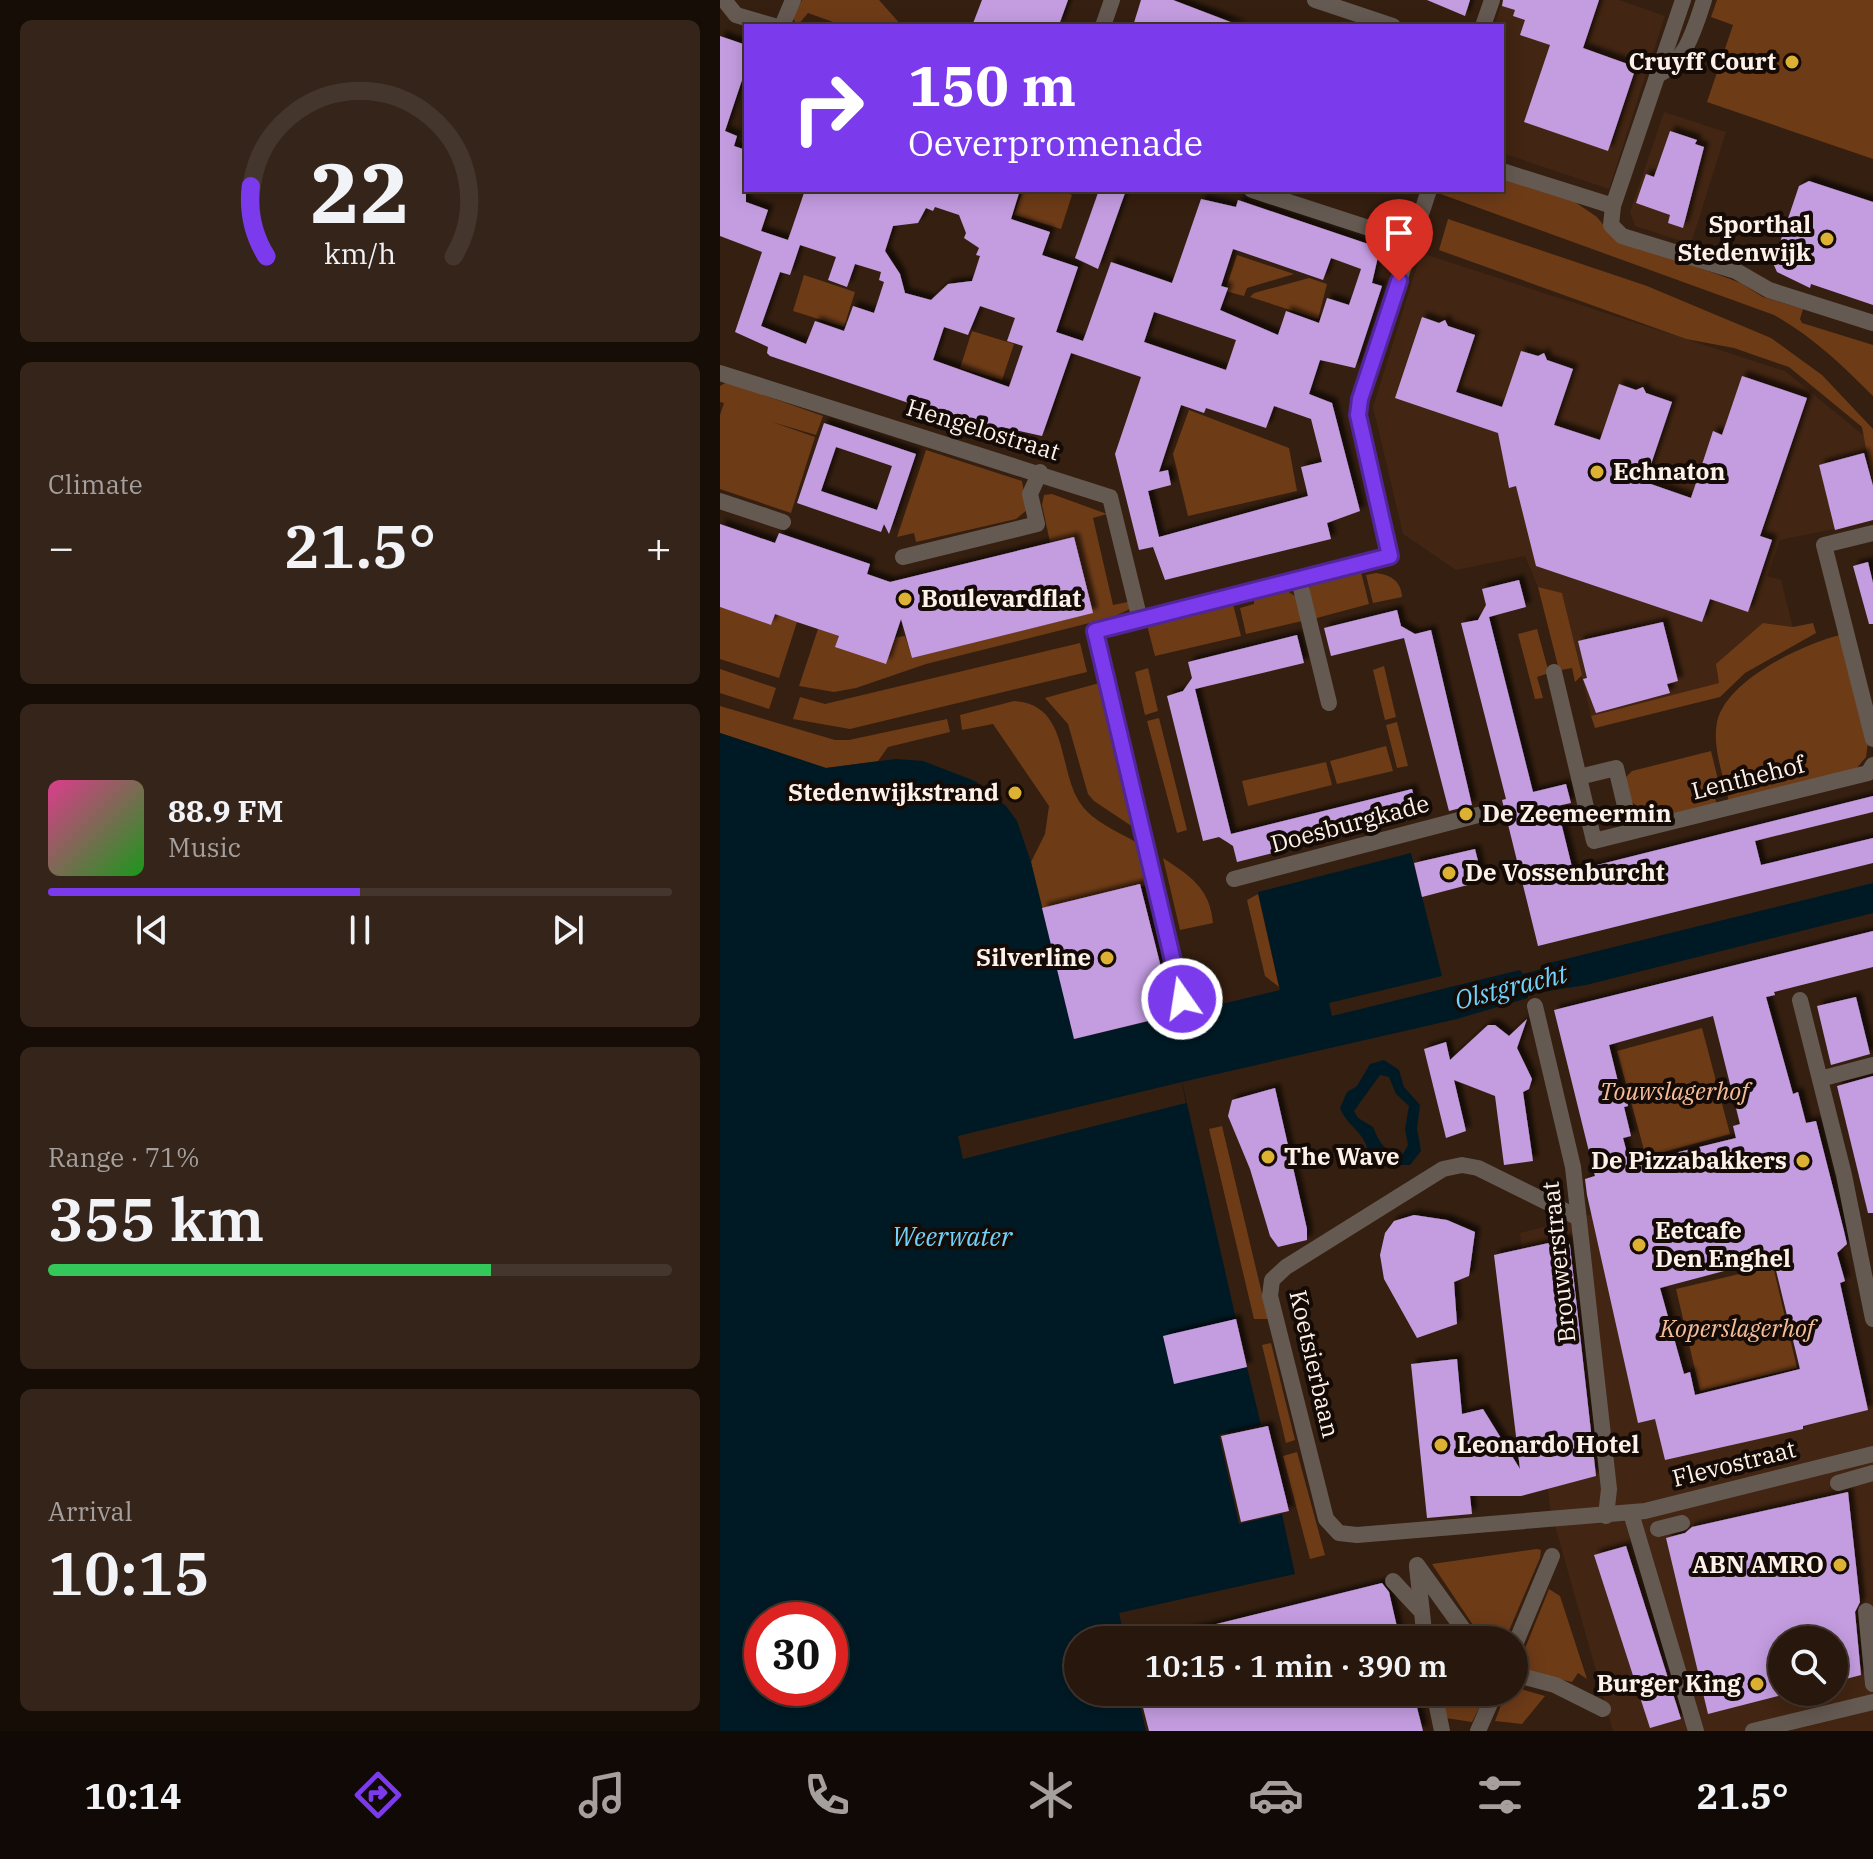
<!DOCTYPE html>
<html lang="en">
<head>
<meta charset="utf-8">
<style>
  :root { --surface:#28170c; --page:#34241a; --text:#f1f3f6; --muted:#a59f9d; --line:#44362d; --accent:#7c3aed }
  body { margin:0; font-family:"IBM Plex Serif",serif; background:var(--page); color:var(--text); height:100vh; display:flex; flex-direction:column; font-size:30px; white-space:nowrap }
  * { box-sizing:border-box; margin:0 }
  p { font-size:26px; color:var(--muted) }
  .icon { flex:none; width:44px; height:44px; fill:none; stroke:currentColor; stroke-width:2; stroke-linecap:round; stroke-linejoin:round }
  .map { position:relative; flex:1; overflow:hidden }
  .sheet { display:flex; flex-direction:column; gap:20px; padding:20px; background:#160d07; width:720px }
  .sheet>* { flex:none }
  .top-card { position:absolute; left:24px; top:24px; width:760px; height:168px; border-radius:0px; box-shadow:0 4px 20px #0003,0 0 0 2px var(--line); background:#7c3aed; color:#fff; overflow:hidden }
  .fabs { position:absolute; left:1048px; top:1626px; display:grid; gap:16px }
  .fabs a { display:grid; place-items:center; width:80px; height:80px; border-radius:50%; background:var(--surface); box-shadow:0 4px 20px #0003,0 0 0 2px var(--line); font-size:40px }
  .speed { position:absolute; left:24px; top:1602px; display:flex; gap:16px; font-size:40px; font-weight:700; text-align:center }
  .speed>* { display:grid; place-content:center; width:104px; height:104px; border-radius:50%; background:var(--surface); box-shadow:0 4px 20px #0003,0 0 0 2px var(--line); line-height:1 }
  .speed .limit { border:12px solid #d22; background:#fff; color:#111 }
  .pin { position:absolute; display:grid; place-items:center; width:68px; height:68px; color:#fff; margin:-82px -34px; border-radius:50% 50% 50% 0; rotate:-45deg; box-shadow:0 0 8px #0007 }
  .pin .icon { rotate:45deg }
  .me { position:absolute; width:88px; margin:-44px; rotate:347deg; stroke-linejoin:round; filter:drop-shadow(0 0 6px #0008) }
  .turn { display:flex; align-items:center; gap:28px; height:168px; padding:0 32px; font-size:36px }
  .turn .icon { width:104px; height:104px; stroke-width:2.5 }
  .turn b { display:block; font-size:56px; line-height:68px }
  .big { font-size:60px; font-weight:600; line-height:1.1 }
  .sheet .widget { flex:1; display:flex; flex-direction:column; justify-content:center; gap:12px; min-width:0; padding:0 28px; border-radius:12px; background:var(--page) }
  .sheet .dial { align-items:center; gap:0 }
  .dial svg { height:208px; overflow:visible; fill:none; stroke:var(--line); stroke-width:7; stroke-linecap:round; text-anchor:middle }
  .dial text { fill:var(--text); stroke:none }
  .song { display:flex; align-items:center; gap:24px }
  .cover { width:96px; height:96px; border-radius:12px; background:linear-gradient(135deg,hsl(330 70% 55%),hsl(120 70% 35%)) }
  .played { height:8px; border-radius:4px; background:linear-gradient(90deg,var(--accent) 50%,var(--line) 50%) }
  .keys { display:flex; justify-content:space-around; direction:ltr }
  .heat { display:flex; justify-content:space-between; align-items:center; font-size:44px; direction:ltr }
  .charge { height:12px; border-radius:6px; background:linear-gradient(90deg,#34c759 71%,var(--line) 0) }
  .trip { position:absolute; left:344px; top:1626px; width:464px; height:80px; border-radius:40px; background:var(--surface); box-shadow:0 4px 20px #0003,0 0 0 2px var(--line); font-weight:600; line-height:80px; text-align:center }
  .menu { display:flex; height:128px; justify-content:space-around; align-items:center; background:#100905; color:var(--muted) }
  .menu .icon { width:56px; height:56px }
  .menu .on { color:var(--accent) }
  .menu b { font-size:36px; color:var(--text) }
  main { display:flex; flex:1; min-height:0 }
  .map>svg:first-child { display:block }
</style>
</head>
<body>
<main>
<section class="sheet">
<div class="widget dial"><svg viewBox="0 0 100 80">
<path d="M14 69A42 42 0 1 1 86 69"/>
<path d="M14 69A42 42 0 0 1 8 42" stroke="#7c3aed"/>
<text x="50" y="56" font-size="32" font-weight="700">22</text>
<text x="50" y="72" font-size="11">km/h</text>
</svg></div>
<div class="widget"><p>Climate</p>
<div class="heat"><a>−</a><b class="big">21.5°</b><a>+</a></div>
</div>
<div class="widget">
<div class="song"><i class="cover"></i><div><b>88.9 FM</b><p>Music</p></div></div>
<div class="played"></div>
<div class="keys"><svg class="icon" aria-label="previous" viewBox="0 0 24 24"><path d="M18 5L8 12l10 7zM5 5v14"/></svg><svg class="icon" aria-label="pause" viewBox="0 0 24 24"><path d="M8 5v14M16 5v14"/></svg><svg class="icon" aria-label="next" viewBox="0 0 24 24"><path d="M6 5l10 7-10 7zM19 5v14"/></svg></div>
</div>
<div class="widget"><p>Range · 71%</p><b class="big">355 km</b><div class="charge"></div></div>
<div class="widget"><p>Arrival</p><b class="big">10:15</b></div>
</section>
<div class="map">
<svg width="1153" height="1731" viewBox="0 0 1153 1731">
  <defs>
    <filter id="shadow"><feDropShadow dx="5" dy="-5" stdDeviation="2" flood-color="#0009"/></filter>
  </defs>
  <rect width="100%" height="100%" fill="#351f10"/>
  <!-- built -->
  <g fill="#422512" fill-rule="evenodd">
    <polygon points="783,0 899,0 945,16 889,189 782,153 782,26 774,26"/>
    <polygon points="944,112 1006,132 971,244 915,226 910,212"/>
    <polygon points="701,253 1065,371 1153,443 1153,521 1060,540 1047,576 1061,580 1073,627 1043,623 1000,683 871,716 842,594 818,587 805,556 736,570 683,534 653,407"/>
    <path d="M893,1209L957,1435L1153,1393V1731H893L830,1508L800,1233ZM1062,1640H1114V1692H1062Z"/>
  </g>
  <!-- green -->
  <g fill="#6e3b17">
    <polygon points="82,0 159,0 182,26 124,26 88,13 77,26 73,18"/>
    <polygon points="997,0 1153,0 1153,159 987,102 1013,25 991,17"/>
    <path d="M782,179L855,202L877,217L892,236L1021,283L1043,297L1083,309L1080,319L1082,323L1153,345V396C1123,366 1092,336 1054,315L718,193L719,190H782Z"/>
    <polygon points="303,190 339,190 352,195 341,229 294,215"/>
    <polygon points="728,219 927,286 1051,338 1102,375 1153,429 1153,486 1142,427 1069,367 1014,348 966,339 719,250"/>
    <polygon points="517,255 574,274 527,288 524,296 505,291"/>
    <polygon points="84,275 135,292 124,327 73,311"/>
    <polygon points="589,278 607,284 598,319 530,297 534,293"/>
    <polygon points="252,331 294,344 282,380 240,368"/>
    <polygon points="7,382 103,416 96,435 52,422 95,437 71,513 0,489 0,415 4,403 0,402 0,386"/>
    <polygon points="469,410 569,448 577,491 468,516 453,454"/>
    <polygon points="206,450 302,481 307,510 296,519 196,542 194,533 177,537"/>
    <polygon points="332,494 387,514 373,518 393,605 408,602 410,609 393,617 206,664 136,688 114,692 79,686 98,629 119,636 116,646 185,636 192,658 372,613 354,537 330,542 322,505 324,495"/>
    <polygon points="641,572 649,604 593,619 587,590 591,585"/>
    <path d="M656,573C671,575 681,581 682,597L653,603L646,575Z"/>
    <polygon points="818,587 842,593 862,675 855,682 852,668 841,670 838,666"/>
    <polygon points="567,591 575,596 582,621 526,634 520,608 534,604 534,599"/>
    <polygon points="513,604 521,636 435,656 427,625"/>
    <polygon points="0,607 51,625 55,614 77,622 59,678 0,659"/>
    <polygon points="1043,623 1073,627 1093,623 1096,633 1025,673 1000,697 875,728 871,716 999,683 996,664"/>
    <polygon points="817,629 829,673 817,677 823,698 815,699 798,634"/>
    <path d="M1120,635L1148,742L1146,757L1136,769L1009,802C1004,777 992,748 997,722C1006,680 1083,644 1120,635Z"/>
    <polygon points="360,643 367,672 130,729 73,719 80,697 105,704"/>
    <polygon points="664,666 676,717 665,720 653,670"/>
    <polygon points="428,668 438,711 425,715 415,672"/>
    <polygon points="0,669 56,688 49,709 0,693"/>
    <polygon points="383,682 419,831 374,801 368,794 348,724 325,698"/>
    <path d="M294,701C352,704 336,774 363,807C377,824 403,834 421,845L431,884L322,913L311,862L325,834L329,806L273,724L242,730L240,715Z"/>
    <polygon points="0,706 115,740 129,740 227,719 230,732 168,747 158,761 106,768 0,733"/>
    <polygon points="439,718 467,830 457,833 427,721"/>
    <polygon points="677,722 688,766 677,768 666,725"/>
    <polygon points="666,746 673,771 617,784 610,761"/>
    <polygon points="991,751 1002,796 995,798 997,805 935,819 910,801 906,777 912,771"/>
    <polygon points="606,762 612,785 528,806 522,781"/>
    <path d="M443,858C470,876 490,888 493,923L460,930Z"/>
    <polygon points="538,894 559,987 545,976 527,900"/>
    <polygon points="982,1028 1010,1134 926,1157 897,1051"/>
    <polygon points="502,1126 548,1319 534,1319 489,1129"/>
    <polygon points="1053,1266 1077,1368 980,1391 956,1289"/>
    <polygon points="551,1343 575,1440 566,1443 542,1345"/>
    <polygon points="577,1452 605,1555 590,1559 563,1456"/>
    <polygon points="817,1549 821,1550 820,1558 785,1640 763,1640 712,1564"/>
    <polygon points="829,1589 840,1596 867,1679 858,1673 852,1682 802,1671 798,1666"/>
    <polygon points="794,1687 825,1696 802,1724 775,1721 786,1692 794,1692"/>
    <polygon points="721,1692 767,1692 752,1722 726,1718"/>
  </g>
  <!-- water -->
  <g fill="#001a25" fill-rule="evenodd">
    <path d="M0,733L106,768L176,759L203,761L255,781L286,806L297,821L311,862L355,1039L560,990L538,892L691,853L722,976L609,1003L612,1016L800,970L803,974L821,969V965L1153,883V913L866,985L808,994V998L737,1019L462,1082L516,1319L444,1336L454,1383L527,1367L541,1425L499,1435L519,1524L562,1514L575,1574L399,1613L405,1640H358V1692H417L426,1731H0ZM42,1620H110V1688H42Z"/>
    <path d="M664,1060L679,1070L684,1087L700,1105L697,1128L701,1151L690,1165H675L649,1154C644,1130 628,1128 620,1108L627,1092L637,1086L650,1064ZM660,1075L669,1077L676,1094L689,1106L685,1129L688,1145L683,1154C663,1151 660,1143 653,1127L638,1118L634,1111Z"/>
  </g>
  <!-- pier -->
  <polygon fill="#351f10" points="462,1082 466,1103 243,1159 238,1136"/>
  <!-- building -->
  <g fill="#c49de1" fill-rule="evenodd" filter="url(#shadow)">
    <polygon points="262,0 348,0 339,25 330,22 329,26 252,26"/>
    <polygon points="421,0 453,0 521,26 413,26"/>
    <polygon points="707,0 750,0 745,16"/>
    <polygon points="783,0 879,0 863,48 916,67 888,151 804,122 830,45 800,35 805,20 793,16 795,10 782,6"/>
    <path d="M0,36L26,45V68L5,131L17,136L14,146L26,150V202L48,210L41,231L68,240L85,190H300L291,219L330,232L322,255L358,267L336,332L363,341L391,262L452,283L481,199L516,207L518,200L660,248L652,283L662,286L635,368L600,360L589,394L612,403L640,511L607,523L611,539L445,580L433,547L419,550L395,454L421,377L351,353L322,436L286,428L280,434L50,356L47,353L48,347L15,332L42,252L0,236ZM215,207L239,215L246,233L244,238L259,248L256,255L260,256L252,281L228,284L211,300L185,293L180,274L165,251L173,226L198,223L206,208L213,211ZM80,245L116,257L108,280L127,287L135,264L161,272L159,280L164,282L154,313L133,306L124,331L95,321L86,344L41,326L60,272L70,275ZM513,249L603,280L611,258L641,269L629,305L607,298L599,323L566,311L558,335L500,310L508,288L501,286ZM260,306L295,318L287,341L303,346L289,387L213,360L224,327L248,335ZM434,312L516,340L506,370L424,342ZM461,405L484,413L486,408L546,428L554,406L591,419L602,462L581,467L588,496L439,537L428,491L451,485L448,470L439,472Z"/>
    <polygon points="950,131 977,140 975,144 984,147 963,228 948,223 950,215 916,203 926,174 934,177"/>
    <polygon points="1089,181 1153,202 1153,305 1091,284 1090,288 1057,272 1053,263 1079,186"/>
    <polygon points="379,190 405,193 378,269 355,258"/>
    <polygon points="702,317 719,323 725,320 728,326 755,335 736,392 782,407 801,351 818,356 824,353 827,360 853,369 834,425 880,440 899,384 916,390 923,387 926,393 952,402 925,482 971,498 993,431 1002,435 1022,376 1087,398 1040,536 1052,540 1028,612 990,599 982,622 816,566 796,486 789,488 778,433 675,398"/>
    <path d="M104,423L196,454L169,534L164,524L161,532L77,503ZM116,447L172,466L157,510L101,491Z"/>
    <polygon points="1144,453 1153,486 1153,520 1115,530 1099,465"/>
    <polygon points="0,524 55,543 59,533 150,564 147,574 170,582 354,537 373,613 192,658 181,619 166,664 115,647 119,636 77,622 55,614 51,625 0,607"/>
    <polygon points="1148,562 1153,583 1153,624 1149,624 1133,566"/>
    <polygon points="799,580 806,607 769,617 813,792 846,784 851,803 837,806 853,871 1153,796 1153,812 1035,841 1041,865 1153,838 1153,863 818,946 782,800 786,799 741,623 758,620 766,605 762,589"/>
    <polygon points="677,610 681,626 695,634 711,630 752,805 729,811 684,638 611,656 604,628"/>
    <polygon points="943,622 958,681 947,684 950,693 876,713 863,679 867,678 858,641"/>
    <polygon points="577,635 584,663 475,689 511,834 692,789 699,817 517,862 513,846 507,842 499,837 483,841 447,696 463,691 472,678 468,662"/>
    <polygon points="755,849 763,881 702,897 694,863"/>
    <polygon points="420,884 453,1015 354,1039 322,908"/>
    <path d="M1153,931V967L1054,992L1055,995L1046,997L1073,1094L1078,1092L1086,1123L1096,1121L1124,1231L1127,1244L1117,1253L1125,1281L1120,1283L1148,1410L1083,1426V1429L945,1460L935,1419L918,1423L867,1195L865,1179L875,1176L834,1010ZM993,1016L1020,1124L1013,1126L1016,1138L910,1164L903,1138L911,1136L904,1107L908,1106L905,1093L901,1094L889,1045ZM1053,1258L1080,1369L975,1395L970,1372L964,1374L940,1288Z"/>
    <polygon points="1136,997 1150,1054 1111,1065 1097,1006"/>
    <polygon points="807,1019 797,1048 812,1079 809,1089 803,1092 813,1161 784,1165 775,1096 734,1080 746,1131 726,1138 704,1049 726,1042 730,1060 768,1025 775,1025 789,1036"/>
    <polygon points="1153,1076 1153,1213 1148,1213 1117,1086"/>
    <polygon points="555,1088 587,1229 587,1240 558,1247 550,1236 530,1169 508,1116 512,1100"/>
    <polygon points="694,1215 727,1220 755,1232 749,1276 734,1282 737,1324 697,1338 664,1279 660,1255 665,1233 674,1221"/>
    <polygon points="847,1239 850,1246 876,1476 801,1496 750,1496 752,1514 707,1518 691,1364 737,1359 742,1414 763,1409 800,1469 774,1255"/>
    <polygon points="516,1319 527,1367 454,1384 443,1336"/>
    <polygon points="548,1426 569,1511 521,1522 501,1436"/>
    <polygon points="1128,1492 1140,1602 1135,1612 1141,1675 1114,1682 1114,1640 1062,1640 1062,1695 988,1714 946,1538 965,1533 972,1527"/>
    <polygon points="906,1546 961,1719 930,1728 874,1555"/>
    <polygon points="662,1583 669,1592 680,1640 453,1640 452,1635"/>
    <polygon points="419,1692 693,1692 703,1731 429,1731"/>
  </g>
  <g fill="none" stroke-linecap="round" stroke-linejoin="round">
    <!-- street -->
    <g stroke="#655a52" stroke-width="16">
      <polyline points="4,0 16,15 54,26"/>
      <polyline points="595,0 673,26"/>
      <polyline points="62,26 73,0"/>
      <polyline points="383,26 392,0"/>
      <polyline points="763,26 772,0"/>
      <path d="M937,75C966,63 975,27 984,0"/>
      <polyline points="782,171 893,206 963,0"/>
      <polyline points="532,190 692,242"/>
      <polyline points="893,206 891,225 902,236 1016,271 1049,290 1153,323"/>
      <polyline points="0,373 390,497 420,620"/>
      <polyline points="0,501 63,522"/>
      <polyline points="1153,533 1104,545 1153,739"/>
      <polyline points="183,557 317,524 310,494 320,472"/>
      <polyline points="579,580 609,703"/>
      <polyline points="834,672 874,841 1148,773 1153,765"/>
      <polyline points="859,777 896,768 911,831"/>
      <polyline points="514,879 758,815"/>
      <polyline points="462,999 375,631 670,556 638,415 640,399 709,190"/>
      <polyline points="1080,1000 1124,1175 1153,1319"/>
      <polyline points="815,1006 853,1167 889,1489 886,1516"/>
      <polyline points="1100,1079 1153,1065"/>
      <polyline points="857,1217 758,1168 742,1165 723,1169 566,1267 552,1280 550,1296 606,1519 619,1533 637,1535 925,1511 1153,1454"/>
      <polyline points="1118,1483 1153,1473"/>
      <polyline points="911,1513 976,1731"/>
      <polyline points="938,1529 962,1523"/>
      <polyline points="697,1565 751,1640"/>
      <polyline points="697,1567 705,1640"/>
      <polyline points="673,1581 699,1609"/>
      <polyline points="1146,1611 1153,1684"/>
      <polyline points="794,1647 832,1556"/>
      <polyline points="794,1674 835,1685 883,1709"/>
      <polyline points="714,1692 722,1731"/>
      <polyline points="758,1731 775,1692"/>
      <polyline points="1033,1731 1153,1702"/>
    </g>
  </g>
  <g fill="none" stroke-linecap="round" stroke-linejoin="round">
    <!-- route casing -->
    <g stroke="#51269a" stroke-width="20">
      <polyline id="route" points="462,999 375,631 670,556 638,415 640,399 679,281"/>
    </g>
    <!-- route -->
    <use href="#route" stroke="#7c3aed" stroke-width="14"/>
  </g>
  <!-- markers -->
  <g fill="#ddb133" stroke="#150b06" stroke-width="3">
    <circle cx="1072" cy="62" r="8"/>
    <circle cx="1107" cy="239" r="8"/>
    <circle cx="877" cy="472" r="8"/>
    <circle cx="185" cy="599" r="8"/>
    <circle cx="295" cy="793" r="8"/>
    <circle cx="746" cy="814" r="8"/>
    <circle cx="729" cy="873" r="8"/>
    <circle cx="387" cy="958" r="8"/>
    <circle cx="548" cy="1157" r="8"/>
    <circle cx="1083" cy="1161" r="8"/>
    <circle cx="919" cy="1245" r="8"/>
    <circle cx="721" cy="1445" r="8"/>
    <circle cx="1120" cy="1565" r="8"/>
    <circle cx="1037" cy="1684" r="8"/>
  </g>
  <g text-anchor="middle" stroke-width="8" stroke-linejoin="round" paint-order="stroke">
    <!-- poi labels -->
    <g font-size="24" font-weight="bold" fill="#fef1e9" stroke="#150b06" text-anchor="end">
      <text x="1056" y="70">Cruyff Court</text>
      <text x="1091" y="233">Sporthal<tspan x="1091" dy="28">Stedenwijk</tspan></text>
      <text x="893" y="480" text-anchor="start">Echnaton</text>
      <text x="201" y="607" text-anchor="start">Boulevardflat</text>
      <text x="279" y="801">Stedenwijkstrand</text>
      <text x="762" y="822" text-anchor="start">De Zeemeermin</text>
      <text x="745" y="881" text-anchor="start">De Vossenburcht</text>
      <text x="371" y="966">Silverline</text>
      <text x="564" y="1165" text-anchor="start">The Wave</text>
      <text x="1067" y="1169">De Pizzabakkers</text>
      <text x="935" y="1239" text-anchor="start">Eetcafe<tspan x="935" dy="28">Den Enghel</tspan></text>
      <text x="737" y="1453" text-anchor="start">Leonardo Hotel</text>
      <text x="1104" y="1573">ABN AMRO</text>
      <text x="1021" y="1692">Burger King</text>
    </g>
    <!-- street labels -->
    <g font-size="24" fill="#fef1e9" stroke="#150b06">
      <text transform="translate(263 430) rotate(17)" y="8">Hengelostraat</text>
      <text transform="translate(1028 778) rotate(-14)" y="8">Lenthehof</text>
      <text transform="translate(630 824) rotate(-15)" y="8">Doesburgkade</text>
      <text transform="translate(839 1262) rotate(-96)" y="8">Brouwerstraat</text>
      <text transform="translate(594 1364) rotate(77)" y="8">Koetsierbaan</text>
      <text transform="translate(1014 1464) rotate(-14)" y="8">Flevostraat</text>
    </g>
    <!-- park labels -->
    <g font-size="24" font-style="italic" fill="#f6bd9a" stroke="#150b06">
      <text x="954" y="1100">Touwslagerhof</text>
      <text x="1017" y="1337">Koperslagerhof</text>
    </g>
    <!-- water labels -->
    <g font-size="26" font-style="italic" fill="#71d3fb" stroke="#150b06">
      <text transform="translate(791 987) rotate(-14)" y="9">Olstgracht</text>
      <text x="232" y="1246">Weerwater</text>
    </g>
  </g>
</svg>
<div class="fabs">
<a><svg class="icon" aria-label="search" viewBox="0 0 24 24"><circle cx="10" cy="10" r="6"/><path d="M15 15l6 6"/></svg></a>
</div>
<div class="speed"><div class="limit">30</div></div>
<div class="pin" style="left:679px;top:281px;background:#d93025"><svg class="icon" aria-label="arrive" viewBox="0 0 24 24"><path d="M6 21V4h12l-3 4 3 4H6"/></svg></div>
<svg class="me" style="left:462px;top:999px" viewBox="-20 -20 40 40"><circle r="17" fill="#7c3aed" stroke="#fff" stroke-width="3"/><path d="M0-11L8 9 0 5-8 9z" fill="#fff"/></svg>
<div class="trip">10:15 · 1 min · 390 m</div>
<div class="top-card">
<div class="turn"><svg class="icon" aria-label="right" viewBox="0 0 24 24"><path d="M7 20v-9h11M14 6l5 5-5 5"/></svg><div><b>150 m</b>Oeverpromenade</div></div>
</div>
</div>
</main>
<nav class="menu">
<b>10:14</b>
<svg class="icon on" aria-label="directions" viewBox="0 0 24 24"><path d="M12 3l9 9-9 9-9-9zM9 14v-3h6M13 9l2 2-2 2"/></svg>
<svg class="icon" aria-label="music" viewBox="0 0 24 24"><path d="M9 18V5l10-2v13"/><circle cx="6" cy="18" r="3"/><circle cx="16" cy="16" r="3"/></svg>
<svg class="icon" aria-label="phone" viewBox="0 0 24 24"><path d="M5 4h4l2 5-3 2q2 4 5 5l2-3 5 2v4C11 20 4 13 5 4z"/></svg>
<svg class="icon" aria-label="climate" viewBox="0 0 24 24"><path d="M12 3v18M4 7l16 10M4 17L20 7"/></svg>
<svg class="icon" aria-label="car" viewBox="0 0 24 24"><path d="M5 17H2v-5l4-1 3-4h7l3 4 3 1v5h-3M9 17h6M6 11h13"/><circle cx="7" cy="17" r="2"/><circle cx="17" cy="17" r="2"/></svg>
<svg class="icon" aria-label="filters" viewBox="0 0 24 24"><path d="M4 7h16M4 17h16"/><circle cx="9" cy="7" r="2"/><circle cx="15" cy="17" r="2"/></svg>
<b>21.5°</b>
</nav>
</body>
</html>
